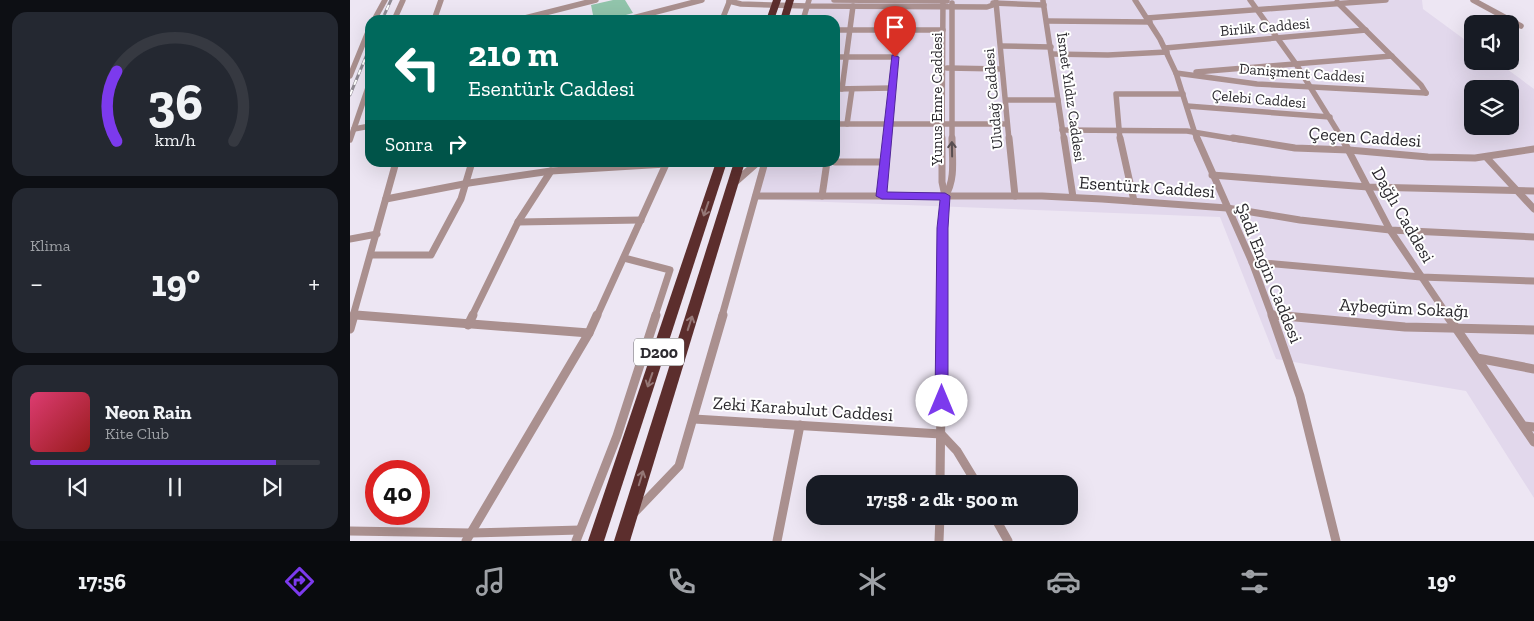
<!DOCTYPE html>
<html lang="tr">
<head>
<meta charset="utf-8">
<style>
  :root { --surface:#171b24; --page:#242831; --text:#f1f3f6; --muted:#9ea1a6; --line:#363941; --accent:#7c3aed }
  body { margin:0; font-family:"Zilla Slab",serif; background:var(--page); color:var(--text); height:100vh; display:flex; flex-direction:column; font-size:19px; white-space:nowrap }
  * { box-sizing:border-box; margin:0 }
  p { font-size:16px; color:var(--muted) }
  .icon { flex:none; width:28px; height:28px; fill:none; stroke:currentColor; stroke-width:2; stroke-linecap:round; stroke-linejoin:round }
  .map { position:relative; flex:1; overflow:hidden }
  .panel { display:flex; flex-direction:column; gap:12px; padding:12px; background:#0d0f14; width:350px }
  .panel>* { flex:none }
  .banner { position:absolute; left:15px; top:15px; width:475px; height:152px; border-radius:15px; box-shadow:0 5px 20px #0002; background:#00695c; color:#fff; overflow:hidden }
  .controls { position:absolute; left:1114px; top:15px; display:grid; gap:10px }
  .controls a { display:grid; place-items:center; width:55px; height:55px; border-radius:10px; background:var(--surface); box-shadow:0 5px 20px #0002; font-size:25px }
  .speed { position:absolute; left:15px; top:460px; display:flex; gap:10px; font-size:25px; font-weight:700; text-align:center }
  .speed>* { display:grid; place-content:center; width:65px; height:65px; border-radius:50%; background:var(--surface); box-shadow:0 5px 20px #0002; line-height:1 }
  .speed .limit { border:8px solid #d22; background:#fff; color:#111 }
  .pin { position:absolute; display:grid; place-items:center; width:42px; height:42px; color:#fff; margin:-51px -21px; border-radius:50% 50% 50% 0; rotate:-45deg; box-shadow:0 0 5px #0007 }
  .pin .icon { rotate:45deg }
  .me { position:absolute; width:55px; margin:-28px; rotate:0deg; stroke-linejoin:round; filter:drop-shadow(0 0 4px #0008) }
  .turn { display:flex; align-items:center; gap:18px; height:105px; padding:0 20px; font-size:22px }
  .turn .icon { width:65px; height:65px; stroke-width:2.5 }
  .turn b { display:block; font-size:35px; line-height:42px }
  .then { display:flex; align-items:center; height:48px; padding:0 20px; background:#0003; gap:10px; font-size:19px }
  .big { font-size:38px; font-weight:700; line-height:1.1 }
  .panel .card { flex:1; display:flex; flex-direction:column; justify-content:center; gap:8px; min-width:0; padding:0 18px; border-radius:15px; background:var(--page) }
  .panel .dial { align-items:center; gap:0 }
  .dial svg { height:130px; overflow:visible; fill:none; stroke:var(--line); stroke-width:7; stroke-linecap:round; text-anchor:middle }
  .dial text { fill:var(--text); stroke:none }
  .song { display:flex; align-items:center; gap:15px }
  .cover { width:60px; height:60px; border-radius:8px; background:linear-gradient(135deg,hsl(340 70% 55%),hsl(0 70% 35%)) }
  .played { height:5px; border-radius:2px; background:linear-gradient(90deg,var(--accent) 85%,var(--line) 85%) }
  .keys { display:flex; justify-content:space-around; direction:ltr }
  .heat { display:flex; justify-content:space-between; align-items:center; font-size:28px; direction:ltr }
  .trip { position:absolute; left:456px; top:475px; width:272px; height:50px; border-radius:15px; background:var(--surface); box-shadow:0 5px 20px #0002; font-weight:700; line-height:50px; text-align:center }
  .tabs { display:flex; height:80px; justify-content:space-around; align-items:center; background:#090b0e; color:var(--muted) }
  .tabs .icon { width:35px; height:35px }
  .tabs .on { color:var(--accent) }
  .tabs b { font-size:22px; color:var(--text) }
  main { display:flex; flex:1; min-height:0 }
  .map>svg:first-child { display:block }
</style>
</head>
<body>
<main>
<section class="panel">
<div class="card dial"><svg viewBox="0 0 100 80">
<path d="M14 69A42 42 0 1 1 86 69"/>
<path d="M14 69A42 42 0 0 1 14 26" stroke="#7c3aed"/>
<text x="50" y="56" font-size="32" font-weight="700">36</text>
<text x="50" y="72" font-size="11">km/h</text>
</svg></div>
<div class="card"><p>Klima</p>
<div class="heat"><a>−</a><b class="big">19°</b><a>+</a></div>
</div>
<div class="card">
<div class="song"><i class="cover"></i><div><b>Neon Rain</b><p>Kite Club</p></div></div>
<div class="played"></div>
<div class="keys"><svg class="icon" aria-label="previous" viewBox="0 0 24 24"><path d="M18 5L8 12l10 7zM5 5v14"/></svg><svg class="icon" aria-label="pause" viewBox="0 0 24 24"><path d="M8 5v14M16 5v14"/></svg><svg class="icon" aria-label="next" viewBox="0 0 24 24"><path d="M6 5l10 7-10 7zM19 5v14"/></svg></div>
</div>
</section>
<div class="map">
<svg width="1184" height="541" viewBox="0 0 1184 541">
  <rect width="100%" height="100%" fill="#ede6f3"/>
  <!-- built -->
  <path fill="#e2d8ec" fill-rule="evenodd" d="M456,0H1072L1073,9L1122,45V61H1146L1184,89V498L1116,391L926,359L870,217L401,199L411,163L485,162V20H450ZM1122,89H1160V126H1122Z"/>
  <!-- green -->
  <polygon fill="#91c4ab" points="263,0 275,0 283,13 258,20 244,20 241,5"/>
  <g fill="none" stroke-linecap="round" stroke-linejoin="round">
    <!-- minor-far2 -->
    <g stroke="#aa908f" stroke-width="5.5">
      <polyline points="484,0 597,1"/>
      <polyline points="785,0 810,39 826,73 847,140"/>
      <polyline points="900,0 946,64 993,140"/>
      <polyline points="1123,0 1171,26"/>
      <polyline points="379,1 391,4 457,6 637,7 646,4"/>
      <polyline points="693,1 714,140"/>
      <polyline points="646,2 659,140"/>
      <polyline points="987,2 1071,85 1076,93"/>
      <polyline points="602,3 602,140"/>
      <polyline points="643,3 694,5"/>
      <polyline points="797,18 1036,0"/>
      <polyline points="24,20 35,0"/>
      <polyline points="44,20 53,0"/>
      <polyline points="84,20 91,0"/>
      <polyline points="167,20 246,0"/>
      <polyline points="275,20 352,0"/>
      <polyline points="372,20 380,0"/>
      <polyline points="453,20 459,0"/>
      <polyline points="697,21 800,22"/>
      <polyline points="485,30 593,30"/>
      <polyline points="651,46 701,47"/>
      <polyline points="815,48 1016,30"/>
      <polyline points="702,54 758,55 817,52"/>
      <polyline points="485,57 545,57"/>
      <polyline points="597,68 652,69"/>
      <polyline points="846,72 1042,56"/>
      <polyline points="826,73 907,84 1076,93"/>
      <polyline points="0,76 20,27"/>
      <polyline points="485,89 542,88"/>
      <polyline points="492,89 503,6"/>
      <polyline points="656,100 708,100"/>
      <polyline points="837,106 980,117"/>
      <polyline points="485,124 657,124"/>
      <polyline points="497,124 502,89"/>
      <polyline points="4,129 20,126"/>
      <polyline points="712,130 837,131 891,140"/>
      <polyline points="0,140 20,82"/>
      <polyline points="537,140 548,30"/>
      <polyline points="592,140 593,0"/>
      <polyline points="770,140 766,94 833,94"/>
    </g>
    <!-- minor-far1 -->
    <g stroke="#aa908f" stroke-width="7">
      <polyline points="659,138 665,196"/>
      <polyline points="714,138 723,197"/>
      <polyline points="770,138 784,201"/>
      <polyline points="847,138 902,262 922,316"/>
      <polyline points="883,138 945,148 999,150 1078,157 1125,158 1184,149"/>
      <polyline points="992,138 1040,230 1098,316"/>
      <polyline points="1136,157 1184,209"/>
      <polyline points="485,162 535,162"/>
      <polyline points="862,175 1018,187 1184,191"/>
      <polyline points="383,184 408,162"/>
      <polyline points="406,196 692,196 752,199 877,208 950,220 1040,230 1184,237"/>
      <polyline points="472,196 477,162"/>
      <polyline points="532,196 538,138"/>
      <path d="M595,196C606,180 602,157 602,138"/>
      <polyline points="36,199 119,183 201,171 316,164"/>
      <polyline points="168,222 291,220"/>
      <polyline points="0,239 27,234"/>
      <polyline points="21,255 81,255 111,199 122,162"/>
      <polyline points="274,258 320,270 305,316"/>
      <polyline points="902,262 1071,277 1184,281"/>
      <polyline points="4,315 23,316"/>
      <polyline points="922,315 938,316"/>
      <polyline points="3,316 46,162"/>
      <polyline points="122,316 168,222 201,171"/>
      <polyline points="247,316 317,162"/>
      <polyline points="372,316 415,162"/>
      <polyline points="592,316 595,196 592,182 592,138"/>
    </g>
    <!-- minor -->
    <g stroke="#aa908f" stroke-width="9">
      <polyline points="6,315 239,333"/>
      <polyline points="922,315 950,396 986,541"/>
      <polyline points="924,315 1055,327 1184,330"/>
      <polyline points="1097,315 1184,442"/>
      <polyline points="118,325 123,315"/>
      <polyline points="0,329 4,315"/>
      <polyline points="1127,358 1184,369"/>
      <polyline points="344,419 591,434 607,451 627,484"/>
      <polyline points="1174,426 1184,427"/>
      <polyline points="590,484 592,315"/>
      <polyline points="284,513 329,466 373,315"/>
      <polyline points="644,516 658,541"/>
      <polyline points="0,531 121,533 230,530"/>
      <polyline points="116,541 239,333 247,315"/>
      <polyline points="226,541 267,436 306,315"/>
      <polyline points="427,541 450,425"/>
      <polyline points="589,541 590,516"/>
    </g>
    <!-- highway -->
    <g fill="#5c2e2d" fill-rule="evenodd">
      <polygon points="423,0 431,0 424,20 416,20"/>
      <polygon points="436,0 444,0 438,20 430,20"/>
      <polygon points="366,162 377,162 254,541 238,541"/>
      <polygon points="384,162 395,162 280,541 264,541"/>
    </g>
    <!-- rail casing -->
    <g stroke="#908b94" stroke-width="3">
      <g id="rail">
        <polyline points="32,20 41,0"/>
        <polyline points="0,95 20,47"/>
      </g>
    </g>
    <!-- rail -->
    <use href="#rail" stroke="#fff" stroke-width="2" stroke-dasharray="5.5" stroke-linecap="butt"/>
  </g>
  <!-- one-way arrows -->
  <defs><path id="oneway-shaft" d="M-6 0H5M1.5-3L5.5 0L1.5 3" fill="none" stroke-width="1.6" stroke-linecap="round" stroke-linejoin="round" transform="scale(1.25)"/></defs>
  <use stroke="#584e51" href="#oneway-shaft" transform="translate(602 149) rotate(-91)"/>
  <g stroke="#957776">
    <use href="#oneway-shaft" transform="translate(356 209) rotate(109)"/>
    <use href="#oneway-shaft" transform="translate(340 323) rotate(-72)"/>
    <use href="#oneway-shaft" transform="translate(300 380) rotate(109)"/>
    <use href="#oneway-shaft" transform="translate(291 478) rotate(-73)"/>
  </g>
  <!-- route -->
  <polygon fill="#7c3aed" stroke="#51269a" points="542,55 549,57 537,192 595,193 600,196 598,228 598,401 596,405 592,407 587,405 585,401 587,228 590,200 532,199 526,196"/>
  <g text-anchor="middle" stroke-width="4" stroke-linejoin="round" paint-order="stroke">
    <!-- far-street labels -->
    <g font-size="15" fill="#2c2a2f" stroke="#fff">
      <text transform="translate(915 27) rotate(-5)" y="5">Birlik Caddesi</text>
      <text transform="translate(952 73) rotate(4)" y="5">Danişment Caddesi</text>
      <text transform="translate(721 97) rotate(82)" y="5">İsmet Yıldız Caddesi</text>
      <text transform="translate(587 99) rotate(-90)" y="5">Yunus Emre Caddesi</text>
      <text transform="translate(643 99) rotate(-95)" y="5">Uludağ Caddesi</text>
      <text transform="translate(909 99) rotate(5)" y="5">Çelebi Caddesi</text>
    </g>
    <!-- shield labels -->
    <rect fill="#fff" stroke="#6b6a6d" stroke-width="1" x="284" y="338.5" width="50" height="27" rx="4"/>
    <g font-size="16" font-weight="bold" fill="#2c2a2f">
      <text x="309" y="358">D200</text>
    </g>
    <!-- street labels -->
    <g font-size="18" fill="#2c2a2f" stroke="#fff">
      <text transform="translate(1015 137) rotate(4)" y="6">Çeçen Caddesi</text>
      <text transform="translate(797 187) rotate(4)" y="6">Esentürk Caddesi</text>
      <text transform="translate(1053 215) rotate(60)" y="6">Dağlı Caddesi</text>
      <text transform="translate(919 273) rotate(68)" y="6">Şadi Engin Caddesi</text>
      <text transform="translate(1054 308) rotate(3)" y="6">Aybegüm Sokağı</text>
      <text transform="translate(453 409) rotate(4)" y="6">Zeki Karabulut Caddesi</text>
    </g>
  </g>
</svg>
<div class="controls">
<a><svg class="icon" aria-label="sound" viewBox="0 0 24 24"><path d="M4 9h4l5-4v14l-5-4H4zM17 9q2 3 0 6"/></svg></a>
<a><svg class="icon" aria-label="layers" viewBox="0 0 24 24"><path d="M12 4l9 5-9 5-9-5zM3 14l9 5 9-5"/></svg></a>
</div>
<div class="speed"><div class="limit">40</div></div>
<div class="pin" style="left:545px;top:57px;background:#d93025"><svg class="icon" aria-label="arrive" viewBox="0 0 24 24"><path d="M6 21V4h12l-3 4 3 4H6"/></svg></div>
<svg class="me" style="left:592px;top:401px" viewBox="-20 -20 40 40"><circle r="19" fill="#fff"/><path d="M0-13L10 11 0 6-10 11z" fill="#7c3aed"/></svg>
<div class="trip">17:58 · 2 dk · 500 m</div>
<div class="banner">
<div class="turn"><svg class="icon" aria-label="left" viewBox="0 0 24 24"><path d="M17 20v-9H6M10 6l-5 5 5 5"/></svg><div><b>210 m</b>Esentürk Caddesi</div></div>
<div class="then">Sonra<svg class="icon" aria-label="right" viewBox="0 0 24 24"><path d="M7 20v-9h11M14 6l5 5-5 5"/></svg></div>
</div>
</div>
</main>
<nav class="tabs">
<b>17:56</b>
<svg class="icon on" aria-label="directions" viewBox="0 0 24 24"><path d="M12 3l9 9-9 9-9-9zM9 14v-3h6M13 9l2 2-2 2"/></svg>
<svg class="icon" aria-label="music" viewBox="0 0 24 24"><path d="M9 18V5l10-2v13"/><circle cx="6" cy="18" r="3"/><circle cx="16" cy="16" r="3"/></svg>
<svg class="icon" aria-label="phone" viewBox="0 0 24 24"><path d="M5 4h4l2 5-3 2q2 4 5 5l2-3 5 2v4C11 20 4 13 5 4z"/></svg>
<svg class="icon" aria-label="climate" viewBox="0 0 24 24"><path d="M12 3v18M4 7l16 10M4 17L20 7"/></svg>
<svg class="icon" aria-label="car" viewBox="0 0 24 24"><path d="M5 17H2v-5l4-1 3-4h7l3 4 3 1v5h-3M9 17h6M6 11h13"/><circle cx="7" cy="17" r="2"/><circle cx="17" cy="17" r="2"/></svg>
<svg class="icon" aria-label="filters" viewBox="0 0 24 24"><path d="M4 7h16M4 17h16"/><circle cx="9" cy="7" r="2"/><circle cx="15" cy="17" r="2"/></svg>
<b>19°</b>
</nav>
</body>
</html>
